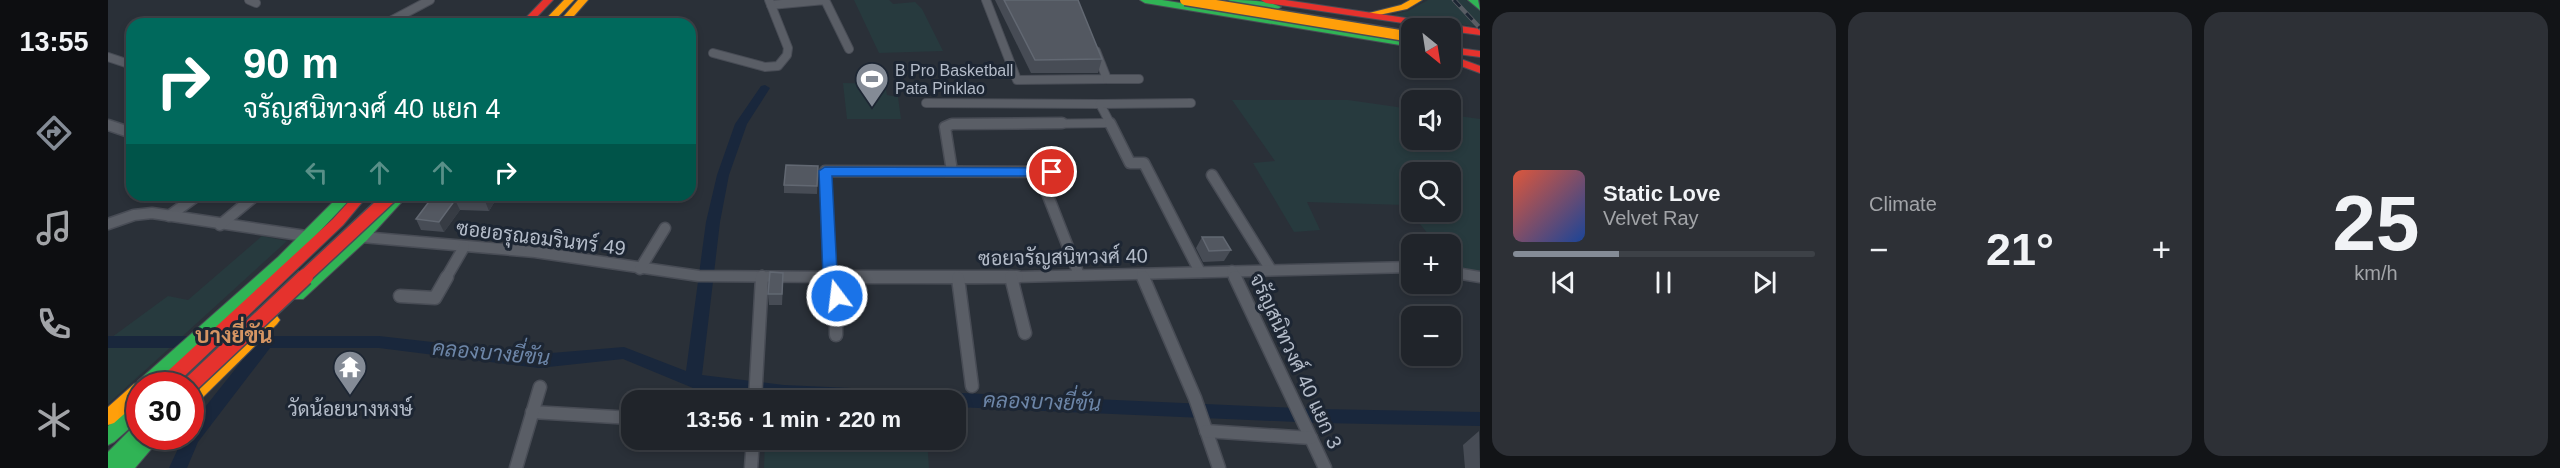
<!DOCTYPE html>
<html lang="en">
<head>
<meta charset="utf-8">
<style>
  :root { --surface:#20242a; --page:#2d3036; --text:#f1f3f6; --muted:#a2a4a8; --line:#3d4147; --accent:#848b96 }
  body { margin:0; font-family:Helvetica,Sarabun,sans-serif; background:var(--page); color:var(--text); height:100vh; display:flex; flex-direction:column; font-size:22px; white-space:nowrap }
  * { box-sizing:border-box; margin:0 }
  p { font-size:20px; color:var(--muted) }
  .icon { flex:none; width:33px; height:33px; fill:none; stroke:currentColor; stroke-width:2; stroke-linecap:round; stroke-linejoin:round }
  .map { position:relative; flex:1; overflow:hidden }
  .panel { display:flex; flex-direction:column; gap:12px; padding:12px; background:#121417; width:1080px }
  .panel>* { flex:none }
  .guide { position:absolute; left:18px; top:18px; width:570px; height:183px; border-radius:18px; box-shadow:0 3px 9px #0003,0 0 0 2px var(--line); background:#00695c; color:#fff; overflow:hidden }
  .needle { width:39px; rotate:150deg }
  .controls { position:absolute; left:1293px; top:18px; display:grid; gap:12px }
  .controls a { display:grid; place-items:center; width:60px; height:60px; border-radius:12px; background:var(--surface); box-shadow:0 3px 9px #0003,0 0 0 2px var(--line); font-size:30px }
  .speed { position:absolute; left:18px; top:372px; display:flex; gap:12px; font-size:30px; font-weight:700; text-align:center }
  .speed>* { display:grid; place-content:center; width:78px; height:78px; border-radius:50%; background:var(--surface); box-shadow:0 3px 9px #0003,0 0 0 2px var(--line); line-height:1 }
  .speed .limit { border:9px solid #d22; background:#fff; color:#111 }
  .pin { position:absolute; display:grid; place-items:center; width:51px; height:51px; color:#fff; margin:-26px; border:3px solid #fff; border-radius:50%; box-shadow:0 2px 6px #0007 }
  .me { position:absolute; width:66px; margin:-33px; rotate:345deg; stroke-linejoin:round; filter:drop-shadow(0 0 4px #0008) }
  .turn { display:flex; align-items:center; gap:21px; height:126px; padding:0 18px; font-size:27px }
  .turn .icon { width:78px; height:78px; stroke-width:2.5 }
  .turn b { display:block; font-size:42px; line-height:51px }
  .lanes { display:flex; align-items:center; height:57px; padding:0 18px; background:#0003; justify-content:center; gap:30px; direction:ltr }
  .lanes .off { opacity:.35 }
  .big { font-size:45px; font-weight:600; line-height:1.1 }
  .panel .widget { flex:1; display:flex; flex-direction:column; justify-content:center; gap:9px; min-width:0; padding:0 21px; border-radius:18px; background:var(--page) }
  .panel .dial { align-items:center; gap:0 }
  .dial b { font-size:78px; line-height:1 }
  .song { display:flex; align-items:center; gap:18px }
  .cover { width:72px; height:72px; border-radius:9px; background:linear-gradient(135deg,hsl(10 70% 55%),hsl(220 70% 35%)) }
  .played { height:6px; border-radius:3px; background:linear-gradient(90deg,var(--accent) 35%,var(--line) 35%) }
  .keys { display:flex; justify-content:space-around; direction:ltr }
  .heat { display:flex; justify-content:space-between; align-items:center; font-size:33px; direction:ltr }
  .panel .tiles { flex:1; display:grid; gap:12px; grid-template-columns:repeat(3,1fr) }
  .trip { position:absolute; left:513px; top:390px; width:345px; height:60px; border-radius:18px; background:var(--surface); box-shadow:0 3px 9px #0003,0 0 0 2px var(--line); font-weight:600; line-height:60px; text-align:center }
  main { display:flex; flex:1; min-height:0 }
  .tab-bar { display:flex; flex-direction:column; width:108px; justify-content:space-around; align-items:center; background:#0d0e11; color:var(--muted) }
  .tab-bar .icon { width:42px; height:42px }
  .tab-bar .on { color:var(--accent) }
  .tab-bar b { font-size:27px; color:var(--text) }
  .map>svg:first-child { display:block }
</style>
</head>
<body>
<main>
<nav class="tab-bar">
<b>13:55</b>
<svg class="icon on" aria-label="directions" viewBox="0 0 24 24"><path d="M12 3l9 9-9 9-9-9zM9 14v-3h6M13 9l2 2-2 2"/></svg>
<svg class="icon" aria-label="music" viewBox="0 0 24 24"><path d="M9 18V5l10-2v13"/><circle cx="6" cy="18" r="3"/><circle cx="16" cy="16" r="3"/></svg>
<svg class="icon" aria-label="phone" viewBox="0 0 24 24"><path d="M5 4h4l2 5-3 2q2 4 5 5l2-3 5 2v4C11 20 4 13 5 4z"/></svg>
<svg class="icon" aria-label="climate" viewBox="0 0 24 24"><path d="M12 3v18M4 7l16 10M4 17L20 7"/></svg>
</nav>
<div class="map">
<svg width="1372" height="468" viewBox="0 0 1372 468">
  <rect width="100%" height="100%" fill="#2a3038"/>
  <!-- green -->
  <g fill="#273a3e" fill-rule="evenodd">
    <polygon points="746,0 781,0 785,4 807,2 814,9 835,51 771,53"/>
    <polygon points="1320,0 1362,0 1372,11 1372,27 1288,16 1287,14 1300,11"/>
    <polygon points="735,83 777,84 779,95 790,97 793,119 739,119"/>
    <path d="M1124,100H1240L1303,109L1304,140H1342L1343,115L1372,119V272L1347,268L1343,263L1342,244H1328L1297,205L1199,202L1212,230L1186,232L1145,163L1167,161ZM1304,172H1342V212H1304Z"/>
    <polygon points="154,236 179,241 0,404 0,340 60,296 80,300"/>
    <polygon points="657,440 819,440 821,468 656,468"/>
  </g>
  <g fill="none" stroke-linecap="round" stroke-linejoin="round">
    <!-- canal -->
    <polygon fill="#19273c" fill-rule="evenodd" points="657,85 662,88 639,124 621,175 612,222 594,375 676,385 1211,409 1372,412 1372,426 1211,423 848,407 848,400 676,399 585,388 515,359 431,368 271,348 162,348 90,442 79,468 61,468 76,436 82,436 82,426 144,348 0,348 0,336 271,336 431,354 516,347 578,371 598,222 609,175 627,124 653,86"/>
    <!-- street-far2 casing -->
    <g stroke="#484c55" stroke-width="10">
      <g id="street-far2">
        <polyline points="141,0 148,3"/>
        <polyline points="878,0 909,80 999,79 988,51"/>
        <polyline points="663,5 717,0 741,49"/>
        <polyline points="277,24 322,0"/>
        <polyline points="605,53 657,67 670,66 679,55 680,48 661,0"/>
        <polyline points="0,57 24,65"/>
        <polyline points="999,79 1031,79"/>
        <polyline points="818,103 992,104"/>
        <polyline points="842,125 1001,123"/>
        <polyline points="1003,125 992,104 1083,103"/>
      </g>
    </g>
    <!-- street-far1 casing -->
    <g stroke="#484c55" stroke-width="13">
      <g id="street-far1">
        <polyline points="1002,123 1022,163 1036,163 1092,272"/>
        <polyline points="0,125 24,133"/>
        <polyline points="844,171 837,127 844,124 954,123"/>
        <polyline points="1104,175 1163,270"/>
        <polyline points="933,178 971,275"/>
        <polyline points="61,216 90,195"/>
        <polyline points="0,224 26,215 44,213 198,236"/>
        <polyline points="112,225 148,195"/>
        <polyline points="254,237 427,252 591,276 867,278 1304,267"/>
        <polyline points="532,269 557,228"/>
        <polyline points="1124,271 1128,278"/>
        <polyline points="1342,272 1372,277"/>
        <polyline points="1034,274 1036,278"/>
        <polyline points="722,277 717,171 943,172"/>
        <polyline points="338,278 356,247"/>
        <polyline points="654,278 654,276"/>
      </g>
    </g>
    <!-- street casing -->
    <g stroke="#484c55" stroke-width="15">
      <g id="street">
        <polyline points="722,277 909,277"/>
        <polyline points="728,277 728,335"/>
        <polyline points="903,277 917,333"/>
        <polyline points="1035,277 1087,398 1111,468"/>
        <polyline points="1127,277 1217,468"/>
        <polyline points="850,278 864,386"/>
        <polyline points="292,296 327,298 339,277"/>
        <polyline points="647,400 654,277"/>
        <polyline points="424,412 524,418"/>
        <polyline points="1098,431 1203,438"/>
        <polyline points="408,468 432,387"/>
        <polyline points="643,468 645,440"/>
      </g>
    </g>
    <!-- fast casing -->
    <g stroke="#484c55" stroke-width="2">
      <g id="fast">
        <polygon points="1032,0 1054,0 1304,41 1304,47 1037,3"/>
        <path d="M1120,0C1136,0 1159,0 1173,7L1168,10L1125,3Z"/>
        <polygon points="1360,0 1370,0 1372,10"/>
        <polygon points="232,195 246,195 180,265 48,386 32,386 30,391 28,386 30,381 170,257"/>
        <polygon points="287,195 300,195 259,240 195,299 185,299 183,295 185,291 249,234"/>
        <polygon points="32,401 32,419 6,442 0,445 0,426 26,403"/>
        <polygon points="32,424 32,436 52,436 50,441 27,468 0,468 0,452 26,426"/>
      </g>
    </g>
    <!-- slow casing -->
    <g stroke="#484c55" stroke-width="2">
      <g id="slow">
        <polygon points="456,0 466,0 443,24 433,24"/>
        <polygon points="470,0 480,0 459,24 449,24"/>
        <polygon points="1302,0 1314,0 1299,9 1266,16 1261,13 1293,5"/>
        <polygon points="164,314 169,316 172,320 169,324 88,404 82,406 82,388 159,316"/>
        <polygon points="32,382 38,386 32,386 32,400 6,423 0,425 0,407 26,384"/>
      </g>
    </g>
    <!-- jam casing -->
    <g stroke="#484c55" stroke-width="2">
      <g id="jam">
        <polygon points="435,0 445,0 422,24 412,24"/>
        <polygon points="1153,0 1177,0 1372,29 1372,35 1342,31 1342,28 1329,28 1158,3"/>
        <polygon points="1343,47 1372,51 1372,57 1342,53"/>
        <polygon points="1342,55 1372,66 1372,73 1342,62"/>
        <polygon points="247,195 260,195 235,225 66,386 47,386 49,381 225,219"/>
      </g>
    </g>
    <!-- street-far2 -->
    <use href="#street-far2" stroke="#5a5e66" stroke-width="8"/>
    <!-- street-far1 -->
    <use href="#street-far1" stroke="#5a5e66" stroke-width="10"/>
    <!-- street -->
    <use href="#street" stroke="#5a5e66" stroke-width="12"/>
    <!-- fast -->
    <use href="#fast" fill="#30b455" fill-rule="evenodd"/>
    <!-- slow -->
    <use href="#slow" fill="#ff9f0a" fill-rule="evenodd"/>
    <!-- jam -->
    <use href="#jam" fill="#e5322d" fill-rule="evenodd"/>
    <!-- rail casing -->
    <g stroke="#595d64" stroke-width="4.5">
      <polyline id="rail" points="1346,0 1372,28"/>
    </g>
    <!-- rail -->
    <use href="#rail" stroke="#1d2633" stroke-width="3" stroke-dasharray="9" stroke-linecap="butt"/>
    <!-- slow-bridge casing -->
    <g stroke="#484c55" stroke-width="13" stroke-linecap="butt">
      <polyline id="slow-bridge" points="1077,0 1304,37"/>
    </g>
    <!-- jam-bridge-far1 casing -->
    <g stroke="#484c55" stroke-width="16" stroke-linecap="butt">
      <polyline id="jam-bridge-far1" points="195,278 284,195"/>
    </g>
    <!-- jam-bridge casing -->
    <g stroke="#484c55" stroke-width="19" stroke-linecap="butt">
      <polyline id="jam-bridge" points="81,386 197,277"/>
    </g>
    <!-- slow-bridge -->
    <use href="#slow-bridge" stroke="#ff9f0a" stroke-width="10"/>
    <!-- jam-bridge-far1 -->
    <use href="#jam-bridge-far1" stroke="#e5322d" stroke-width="13"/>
    <!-- jam-bridge -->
    <use href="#jam-bridge" stroke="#e5322d" stroke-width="16"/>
  </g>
  <!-- wall -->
  <g fill="#474c55">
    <polygon points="887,0 970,0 994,59 990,73 923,73"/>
    <polygon points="710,166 709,194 676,193 676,185"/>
    <polygon points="326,195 387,201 381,211 352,210 336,232 313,230 308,219"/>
    <polygon points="1094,237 1123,250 1116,261 1095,262 1088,248"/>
    <polygon points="675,284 674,305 661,305 660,294"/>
    <polygon points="1371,431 1372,468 1357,468 1355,445"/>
  </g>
  <!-- shaded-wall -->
  <g fill="#373c44">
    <polygon points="380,195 385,195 387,201 381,211 377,201"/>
    <polygon points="347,200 352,210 336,232 331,222"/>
  </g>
  <!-- building -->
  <g fill="#535861" stroke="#626872" stroke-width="1.5">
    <polygon points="896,0 970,0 994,59 927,60"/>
    <polygon points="678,165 710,166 709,186 676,185"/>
    <polygon points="326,195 380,195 377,201 347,200 331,222 308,219"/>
    <polygon points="1094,237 1115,237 1123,250 1101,251"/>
    <polygon points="662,272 675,273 674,294 660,294"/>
  </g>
  <!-- route -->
  <polygon fill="#1a73e8" stroke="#114b97" stroke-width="1.5" points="717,167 944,168 950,172 944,176 724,176 729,272 736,277 736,296 734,300 723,300 721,282 715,277 711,171"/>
  <!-- icons -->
  <defs>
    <g id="stadium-pin" transform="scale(1.725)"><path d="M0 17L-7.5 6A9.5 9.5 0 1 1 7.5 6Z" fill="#848b96" stroke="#1d2633"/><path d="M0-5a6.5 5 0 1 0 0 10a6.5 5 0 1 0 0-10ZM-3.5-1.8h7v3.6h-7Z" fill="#fff"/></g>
    <g id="temple-pin" transform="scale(1.725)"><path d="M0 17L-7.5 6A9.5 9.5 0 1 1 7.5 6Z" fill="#848b96" stroke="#1d2633"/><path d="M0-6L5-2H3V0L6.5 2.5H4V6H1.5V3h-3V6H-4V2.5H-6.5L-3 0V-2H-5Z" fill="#fff"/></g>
  </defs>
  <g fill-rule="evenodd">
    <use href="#stadium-pin" x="764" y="79"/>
    <use href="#temple-pin" x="242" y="367"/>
  </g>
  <g text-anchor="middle" stroke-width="6" stroke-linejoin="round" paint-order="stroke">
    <!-- far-poi labels -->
    <g font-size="16" fill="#b4bcc9" stroke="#1d2633" text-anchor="start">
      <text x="787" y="76">B Pro Basketball<tspan x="787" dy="18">Pata Pinklao</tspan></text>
    </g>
    <!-- street labels -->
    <g font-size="20" fill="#b4bcc9" stroke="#1d2633">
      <text transform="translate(433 238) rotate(7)" y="7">ซอยอรุณอมรินทร์ 49</text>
      <text transform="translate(955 257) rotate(-1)" y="7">ซอยจรัญสนิทวงศ์ 40</text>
      <text transform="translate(1188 361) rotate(65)" y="7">จรัญสนิทวงศ์ 40 แยก 3</text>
    </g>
    <!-- poi labels -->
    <g font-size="20" fill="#b4bcc9" stroke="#1d2633">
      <text x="242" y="416">วัดน้อยนางหงษ์</text>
    </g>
    <!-- water labels -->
    <g font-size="21" font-style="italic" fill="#6d86a8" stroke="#1d2633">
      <text transform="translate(383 353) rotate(5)" y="7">คลองบางยี่ขัน</text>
      <text transform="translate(934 402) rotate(2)" y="7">คลองบางยี่ขัน</text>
    </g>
    <!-- quarter labels -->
    <g font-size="22" font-weight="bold" fill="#d59563" stroke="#1d2633">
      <text x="126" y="343">บางยี่ขัน</text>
    </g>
  </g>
</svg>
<div class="controls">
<a><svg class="needle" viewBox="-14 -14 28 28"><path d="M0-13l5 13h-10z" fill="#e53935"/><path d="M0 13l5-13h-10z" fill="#a2a4a8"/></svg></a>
<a><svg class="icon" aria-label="sound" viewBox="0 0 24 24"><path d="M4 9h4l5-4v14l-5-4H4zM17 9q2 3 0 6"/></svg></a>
<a><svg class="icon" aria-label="search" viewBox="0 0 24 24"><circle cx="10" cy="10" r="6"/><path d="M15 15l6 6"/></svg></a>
<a>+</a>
<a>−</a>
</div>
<div class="speed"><div class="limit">30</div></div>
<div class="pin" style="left:944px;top:172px;background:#d93025"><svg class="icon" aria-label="arrive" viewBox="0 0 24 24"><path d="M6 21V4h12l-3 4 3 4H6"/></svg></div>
<svg class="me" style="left:729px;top:296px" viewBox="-20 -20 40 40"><circle r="17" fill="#1a73e8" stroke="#fff" stroke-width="3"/><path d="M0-11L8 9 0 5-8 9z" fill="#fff"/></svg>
<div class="trip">13:56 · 1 min · 220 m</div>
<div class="guide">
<div class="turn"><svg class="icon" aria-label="right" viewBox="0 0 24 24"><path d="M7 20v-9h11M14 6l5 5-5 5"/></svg><div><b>90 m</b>จรัญสนิทวงศ์ 40 แยก 4</div></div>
<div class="lanes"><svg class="icon off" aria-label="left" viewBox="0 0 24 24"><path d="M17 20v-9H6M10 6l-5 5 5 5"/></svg><svg class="icon off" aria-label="ahead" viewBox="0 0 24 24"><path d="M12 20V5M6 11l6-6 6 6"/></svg><svg class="icon off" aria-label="ahead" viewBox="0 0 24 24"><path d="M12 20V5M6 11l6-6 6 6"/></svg><svg class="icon" aria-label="right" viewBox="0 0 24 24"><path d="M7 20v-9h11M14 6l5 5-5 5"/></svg></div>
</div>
</div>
<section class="panel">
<div class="tiles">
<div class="widget">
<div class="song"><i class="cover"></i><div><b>Static Love</b><p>Velvet Ray</p></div></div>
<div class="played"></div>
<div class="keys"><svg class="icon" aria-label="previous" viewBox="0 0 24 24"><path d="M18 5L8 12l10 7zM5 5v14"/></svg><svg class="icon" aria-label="pause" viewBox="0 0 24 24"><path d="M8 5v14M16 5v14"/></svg><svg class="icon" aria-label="next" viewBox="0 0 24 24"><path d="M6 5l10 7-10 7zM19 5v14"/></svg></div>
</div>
<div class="widget"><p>Climate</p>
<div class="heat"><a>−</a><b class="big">21°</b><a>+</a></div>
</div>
<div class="widget dial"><b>25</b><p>km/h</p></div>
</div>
</section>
</main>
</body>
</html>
